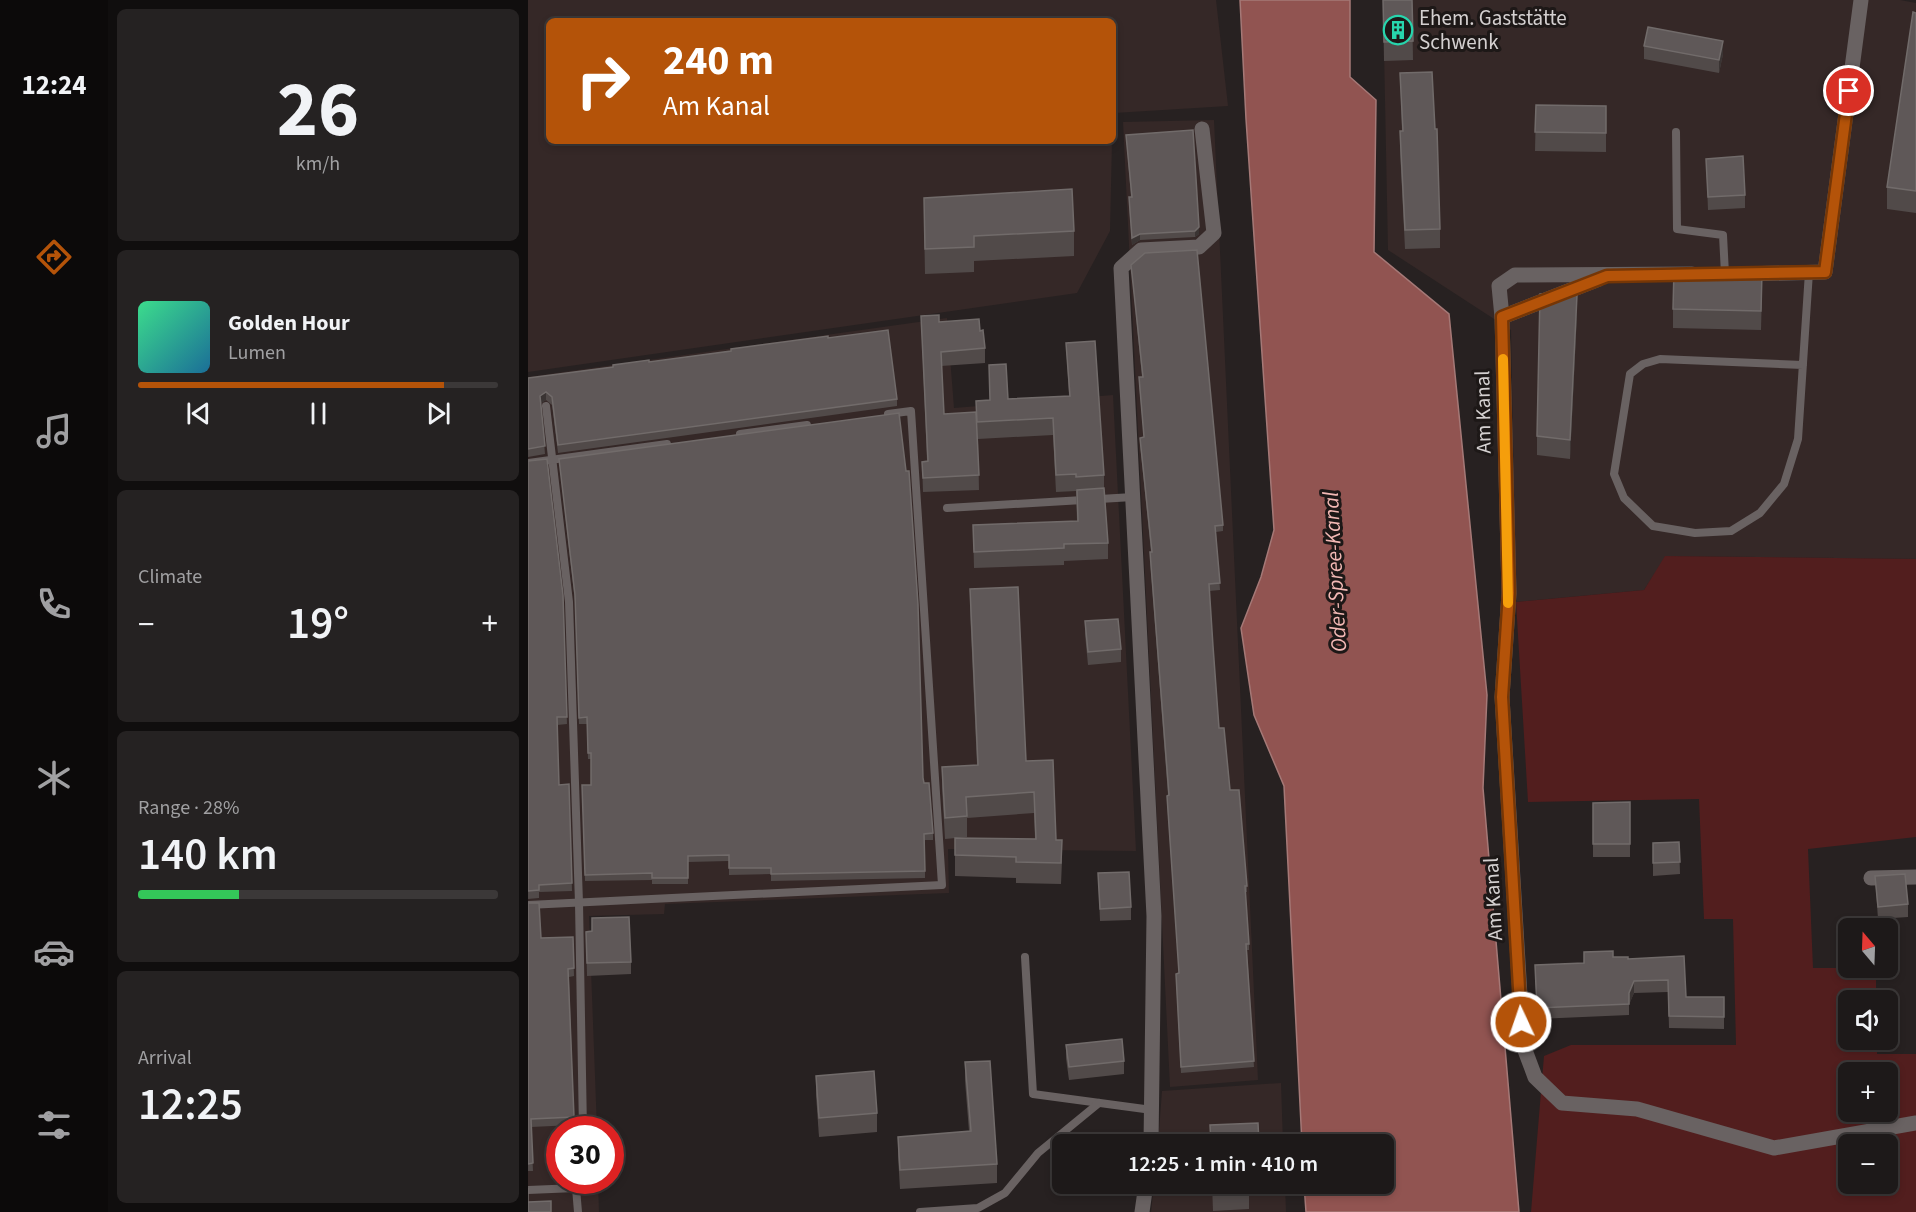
<!DOCTYPE html>
<html lang="en">
<head>
<meta charset="utf-8">
<style>
  :root { --surface:#1d1919; --page:#252222; --text:#f1f3f6; --muted:#a0a0a2; --line:#3b3838; --accent:#b45309 }
  body { margin:0; font-family:"Source Sans 3",sans-serif; background:var(--page); color:var(--text); height:100vh; display:flex; flex-direction:column; font-size:22px; white-space:nowrap }
  * { box-sizing:border-box; margin:0 }
  p { font-size:20px; color:var(--muted) }
  .icon { flex:none; width:33px; height:33px; fill:none; stroke:currentColor; stroke-width:2; stroke-linecap:round; stroke-linejoin:round }
  .map { position:relative; flex:1; overflow:hidden }
  .drawer { display:flex; flex-direction:column; gap:9px; padding:9px; background:#100e0e; width:420px }
  .drawer>* { flex:none }
  .banner { position:absolute; left:18px; top:18px; width:570px; height:126px; border-radius:9px; box-shadow:0 3px 9px #0003,0 0 0 2px var(--line); background:#b45309; color:#fff; overflow:hidden }
  .needle { width:39px; rotate:341deg }
  .fabs { position:absolute; left:1310px; top:918px; display:grid; gap:12px }
  .fabs a { display:grid; place-items:center; width:60px; height:60px; border-radius:9px; background:var(--surface); box-shadow:0 3px 9px #0003,0 0 0 2px var(--line); font-size:30px }
  .speed { position:absolute; left:18px; top:1116px; display:flex; gap:12px; font-size:30px; font-weight:700; text-align:center }
  .speed>* { display:grid; place-content:center; width:78px; height:78px; border-radius:50%; background:var(--surface); box-shadow:0 3px 9px #0003,0 0 0 2px var(--line); line-height:1 }
  .speed .limit { border:9px solid #d22; background:#fff; color:#111 }
  .pin { position:absolute; display:grid; place-items:center; width:51px; height:51px; color:#fff; margin:-26px; border:3px solid #fff; border-radius:50%; box-shadow:0 2px 6px #0007 }
  .me { position:absolute; width:66px; margin:-33px; rotate:357deg; stroke-linejoin:round; filter:drop-shadow(0 0 4px #0008) }
  .turn { display:flex; align-items:center; gap:21px; height:126px; padding:0 18px; font-size:27px }
  .turn .icon { width:78px; height:78px; stroke-width:2.5 }
  .turn b { display:block; font-size:42px; line-height:51px }
  .big { font-size:45px; font-weight:600; line-height:1.1 }
  .drawer .tile { flex:1; display:flex; flex-direction:column; justify-content:center; gap:9px; min-width:0; padding:0 21px; border-radius:9px; background:var(--page) }
  .drawer .dial { align-items:center; gap:0 }
  .dial b { font-size:78px; line-height:1 }
  .song { display:flex; align-items:center; gap:18px }
  .cover { width:72px; height:72px; border-radius:9px; background:linear-gradient(135deg,hsl(150 70% 55%),hsl(200 70% 35%)) }
  .played { height:6px; border-radius:3px; background:linear-gradient(90deg,var(--accent) 85%,var(--line) 85%) }
  .keys { display:flex; justify-content:space-around; direction:ltr }
  .heat { display:flex; justify-content:space-between; align-items:center; font-size:33px; direction:ltr }
  .charge { height:9px; border-radius:4px; background:linear-gradient(90deg,#34c759 28%,var(--line) 0) }
  .trip { position:absolute; left:524px; top:1134px; width:342px; height:60px; border-radius:9px; background:var(--surface); box-shadow:0 3px 9px #0003,0 0 0 2px var(--line); font-weight:600; line-height:60px; text-align:center }
  main { display:flex; flex:1; min-height:0 }
  .menu { display:flex; flex-direction:column; width:108px; justify-content:space-around; align-items:center; background:#0c0a0a; color:var(--muted) }
  .menu .icon { width:42px; height:42px }
  .menu .current { color:var(--accent) }
  .menu b { font-size:27px; color:var(--text) }
  .map>svg:first-child { display:block }
</style>
</head>
<body>
<main>
<nav class="menu">
<b>12:24</b>
<svg class="icon current" aria-label="directions" viewBox="0 0 24 24"><path d="M12 3l9 9-9 9-9-9zM9 14v-3h6M13 9l2 2-2 2"/></svg>
<svg class="icon" aria-label="music" viewBox="0 0 24 24"><path d="M9 18V5l10-2v13"/><circle cx="6" cy="18" r="3"/><circle cx="16" cy="16" r="3"/></svg>
<svg class="icon" aria-label="phone" viewBox="0 0 24 24"><path d="M5 4h4l2 5-3 2q2 4 5 5l2-3 5 2v4C11 20 4 13 5 4z"/></svg>
<svg class="icon" aria-label="climate" viewBox="0 0 24 24"><path d="M12 3v18M4 7l16 10M4 17L20 7"/></svg>
<svg class="icon" aria-label="car" viewBox="0 0 24 24"><path d="M5 17H2v-5l4-1 3-4h7l3 4 3 1v5h-3M9 17h6M6 11h13"/><circle cx="7" cy="17" r="2"/><circle cx="17" cy="17" r="2"/></svg>
<svg class="icon" aria-label="filters" viewBox="0 0 24 24"><path d="M4 7h16M4 17h16"/><circle cx="9" cy="7" r="2"/><circle cx="15" cy="17" r="2"/></svg>
</nav>
<section class="drawer">
<div class="tile dial"><b>26</b><p>km/h</p></div>
<div class="tile">
<div class="song"><i class="cover"></i><div><b>Golden Hour</b><p>Lumen</p></div></div>
<div class="played"></div>
<div class="keys"><svg class="icon" aria-label="previous" viewBox="0 0 24 24"><path d="M18 5L8 12l10 7zM5 5v14"/></svg><svg class="icon" aria-label="pause" viewBox="0 0 24 24"><path d="M8 5v14M16 5v14"/></svg><svg class="icon" aria-label="next" viewBox="0 0 24 24"><path d="M6 5l10 7-10 7zM19 5v14"/></svg></div>
</div>
<div class="tile"><p>Climate</p>
<div class="heat"><a>−</a><b class="big">19°</b><a>+</a></div>
</div>
<div class="tile"><p>Range · 28%</p><b class="big">140 km</b><div class="charge"></div></div>
<div class="tile"><p>Arrival</p><b class="big">12:25</b></div>
</section>
<div class="map">
<svg width="1388" height="1212" viewBox="0 0 1388 1212">
  <rect width="100%" height="100%" fill="#272121"/>
  <!-- built -->
  <g fill="#352827">
    <polygon points="0,0 688,0 700,106 586,113 585,119 585,21 21,21 21,141 584,141 582,231 549,293 0,372"/>
    <polygon points="855,0 1372,0 1388,3 1388,559 1138,556 1116,590 988,602 983,330 860,250"/>
    <polygon points="686,120 730,1080 642,1087 595,122"/>
    <polygon points="419,318 426,408 585,395 608,851 420,849 421,893 137,904 136,914 61,916 69,1129 32,1130 32,1180 70,1181 71,1212 0,1212 0,377"/>
    <polygon points="753,1083 755,1144 630,1144 634,1091"/>
    <polygon points="626,1184 757,1184 758,1212 623,1212"/>
  </g>
  <!-- green -->
  <path fill="#521e1e" fill-rule="evenodd" d="M1137,556L1388,559V837L1280,849L1285,968H1348V1000H1320V1040H1349V1054H1388V1212H1003L1016,1056L1043,1045H1208L1205,919H1176L1171,799L1000,802L988,602L1116,590ZM1320,1072H1359V1112H1320ZM1320,1144H1359V1184H1320Z"/>
  <!-- water -->
  <polygon fill="#915451" stroke="#a57977" stroke-width="1.5" points="712,0 822,0 822,77 848,100 846,252 921,314 959,695 955,788 991,1212 778,1212 776,1184 855,1184 855,1144 774,1144 756,786 726,715 713,628 733,577 746,530 718,119"/>
  <g fill="none" stroke-linecap="round" stroke-linejoin="round">
    <!-- lane -->
    <g stroke="#696262" stroke-width="8">
      <polyline points="1148,132 1149,229 1195,235 1197,274"/>
      <polyline points="1275,365 1132,359 1115,364 1102,374 1086,474 1096,498 1125,526 1167,533 1203,531 1232,513 1256,484 1270,439 1281,272"/>
      <polyline points="18,406 41,602 51,903 55,1130"/>
      <polyline points="212,434 279,425"/>
      <polyline points="0,463 139,444"/>
      <polyline points="419,508 605,497"/>
      <polyline points="0,905 414,885 383,411 360,414"/>
      <polyline points="497,957 505,1094 624,1110"/>
      <polyline points="0,1190 48,1188"/>
      <polyline points="50,1212 48,1188 51,1180"/>
      <polyline points="392,1212 450,1208 477,1193 510,1153 571,1103"/>
    </g>
    <!-- street -->
    <g stroke="#696262" stroke-width="15">
      <polyline points="1164,274 987,275 971,286 974,317 981,593 974,697 995,1045 1007,1077 1034,1103 1109,1109 1246,1148 1388,1123"/>
      <polyline points="1215,274 1297,272 1333,0"/>
      <polyline points="974,317 1071,279"/>
      <polyline points="1343,878 1388,877"/>
      <polyline points="623,1144 626,916 593,268 613,250 671,247 686,233 674,129"/>
      <polyline points="614,1212 618,1184"/>
    </g>
  </g>
  <!-- wall -->
  <g fill="#514a49">
    <polygon points="855,0 884,0 885,60 856,61"/>
    <polygon points="1388,13 1388,213 1359,209 1359,187"/>
    <polygon points="1116,46 1195,54 1191,73 1116,59"/>
    <polygon points="872,73 912,229 912,248 877,249 872,150 872,131 874,131"/>
    <polygon points="1008,105 1078,125 1078,152 1007,151"/>
    <polygon points="598,135 671,234 667,237 612,240 604,245 601,204 601,197 603,197"/>
    <polygon points="1178,159 1217,195 1217,208 1180,210"/>
    <polygon points="396,223 546,231 546,256 446,261 446,272 397,274"/>
    <polygon points="603,265 695,525 695,531 688,532 692,590 681,591 691,728 719,886 719,892 717,892 721,944 721,950 719,950 726,1067 653,1073 648,980 651,973 639,802 640,795 622,559 622,552 623,552 612,444 612,438 616,437 611,384 611,377 614,377"/>
    <polygon points="1234,291 1233,330 1145,328 1145,309"/>
    <polygon points="1049,314 1042,459 1009,455 1009,436"/>
    <polygon points="393,316 411,322 452,331 457,348 457,363 413,366 416,414 448,412 448,401 462,400 461,365 480,399 541,396 538,343 576,475 576,488 580,543 580,559 536,561 536,565 446,568 445,525 549,521 548,491 528,492 525,435 450,439 451,490 395,492 394,462 399,461"/>
    <polygon points="300,338 369,399 369,406 30,453 24,405 18,400 13,403 17,454 0,457 0,378"/>
    <polygon points="31,459 395,778 405,833 405,840 397,840 397,878 243,881 243,874 201,875 201,861 160,862 160,884 124,884 124,880 57,881 54,785 63,785 63,759 60,759 59,724 51,724 47,602"/>
    <polygon points="0,461 35,595 39,724 29,725 31,785 41,784 44,891 11,892 11,898 0,899"/>
    <polygon points="442,589 498,761 528,840 534,861 533,884 488,883 488,878 427,876 427,855 507,839 506,813 439,818 439,837 417,839 414,788 414,767 449,765 442,610"/>
    <polygon points="557,621 593,649 593,662 560,665 557,634"/>
    <polygon points="1102,802 1102,857 1065,857 1065,803"/>
    <polygon points="1151,842 1152,874 1125,876 1125,843"/>
    <polygon points="570,873 603,907 603,920 572,921"/>
    <polygon points="1347,876 1380,904 1380,917 1350,919"/>
    <polygon points="0,903 13,938 45,937 46,976 41,977 46,1117 46,1125 3,1127 5,1171 0,1171"/>
    <polygon points="58,932 103,962 103,974 59,976"/>
    <polygon points="1156,956 1158,997 1196,997 1196,1029 1141,1028 1140,992 1106,993 1101,1004 1101,1015 1009,1019 1007,965 1056,963 1085,957 1100,959"/>
    <polygon points="538,1045 596,1061 596,1074 541,1080 538,1058"/>
    <polygon points="437,1062 469,1164 469,1183 372,1189 370,1156 370,1137 441,1131 437,1081"/>
    <polygon points="288,1076 349,1113 349,1132 291,1137 288,1095"/>
    <polygon points="684,1184 721,1184 721,1209 685,1211"/>
  </g>
  <!-- shaded-wall -->
  <g fill="#3a3433">
    <polygon points="1195,41 1195,54 1191,73 1191,60"/>
    <polygon points="671,227 671,234 667,237 667,231"/>
    <polygon points="612,234 612,240 604,245 604,238"/>
    <polygon points="1049,295 1049,314 1042,459 1042,440"/>
    <polygon points="18,392 18,400 12,404 12,396"/>
    <polygon points="1106,981 1106,993 1101,1005 1101,993"/>
  </g>
  <!-- building -->
  <g fill="#5f5858" stroke="#716b6a" stroke-width="1.5">
    <polygon points="855,0 884,0 885,41 856,42"/>
    <polygon points="1385,12 1388,13 1388,191 1359,187"/>
    <polygon points="1120,27 1195,41 1191,60 1116,46"/>
    <polygon points="904,72 907,129 909,129 912,229 877,230 872,131 875,131 872,73"/>
    <polygon points="1008,105 1078,106 1078,133 1007,132"/>
    <polygon points="665,130 671,227 667,231 612,234 604,238 601,197 604,197 598,135"/>
    <polygon points="1215,156 1217,195 1180,197 1178,159"/>
    <polygon points="544,189 546,231 446,236 446,247 397,249 396,198"/>
    <polygon points="669,250 695,525 687,526 692,583 681,584 685,646 691,728 696,728 702,790 711,790 719,886 717,886 721,944 718,944 726,1061 653,1067 648,974 651,973 639,796 641,795 622,552 624,552 612,438 616,437 611,377 615,377 603,265 617,253"/>
    <polygon points="1146,270 1234,272 1233,311 1145,309"/>
    <polygon points="1012,294 1049,295 1042,440 1009,436"/>
    <polygon points="411,315 411,322 451,319 452,331 455,330 457,348 413,352 416,414 448,412 451,475 395,478 394,462 400,461 393,316"/>
    <polygon points="360,330 369,399 30,445 24,397 18,392 12,396 17,446 0,449 0,378 85,367 85,365 121,360 121,362 203,351 203,349 300,336 300,338"/>
    <polygon points="567,341 576,475 548,477 548,474 528,475 525,418 449,422 448,401 462,400 461,365 478,364 480,399 542,396 538,343"/>
    <polygon points="371,413 378,471 381,471 390,604 395,778 396,783 401,783 405,833 396,834 397,871 243,874 243,868 201,868 201,855 160,856 160,878 124,878 124,873 57,875 54,785 63,785 63,753 60,753 59,717 51,718 47,595 31,459"/>
    <polygon points="19,459 35,595 39,717 29,717 31,785 41,784 44,883 11,885 11,890 0,891 0,461"/>
    <polygon points="576,488 580,543 536,544 536,548 446,552 445,525 550,521 549,490"/>
    <polygon points="490,587 498,761 525,760 528,840 534,840 533,863 488,862 488,857 427,855 427,838 508,839 506,792 438,797 439,816 417,818 414,767 450,765 442,589"/>
    <polygon points="590,619 593,649 560,652 557,621"/>
    <polygon points="1102,802 1102,844 1065,844 1065,803"/>
    <polygon points="1151,842 1152,862 1125,863 1125,843"/>
    <polygon points="601,872 603,907 572,909 570,873"/>
    <polygon points="1377,874 1380,904 1350,907 1347,876"/>
    <polygon points="0,903 11,903 13,938 45,937 46,968 40,969 46,1117 3,1119 5,1163 0,1164"/>
    <polygon points="101,917 103,962 59,963 58,932 64,931 64,918"/>
    <polygon points="1340,927 1340,928 1324,928"/>
    <polygon points="1085,951 1085,957 1100,957 1100,959 1156,956 1158,997 1196,997 1196,1017 1141,1016 1140,980 1106,981 1101,993 1101,1004 1009,1008 1007,965 1056,963 1056,952"/>
    <polygon points="594,1039 596,1061 541,1067 538,1045"/>
    <polygon points="462,1061 469,1164 372,1170 370,1137 443,1131 437,1062"/>
    <polygon points="346,1071 349,1113 291,1118 288,1076"/>
    <polygon points="730,1123 731,1144 683,1144 682,1125"/>
    <polygon points="685,1184 721,1184 721,1190 685,1192"/>
    <polygon points="0,1188 0,1202 23,1201 23,1212 0,1212"/>
  </g>
  <g fill="none" stroke-linecap="round" stroke-linejoin="round">
    <!-- route casing -->
    <g stroke="#753606" stroke-width="15">
      <polyline id="route" points="993,1022 974,697 981,593 974,317 1079,276 1297,272 1321,91"/>
    </g>
    <!-- route -->
    <use href="#route" stroke="#b45309" stroke-width="10"/>
    <!-- slow -->
    <polyline stroke="#f59e0b" stroke-width="10" points="975,359 980,603"/>
  </g>
  <!-- icons -->
  <defs>
    <g id="building-ring" transform="scale(1.5)"><circle r="9.5" fill="#1d1817" stroke="#27d5ad" stroke-width="1.5"/><path d="M-4-6H4V6H1V3H-1V6H-4ZM-2.5-4.3h1.7v1.8h-1.7ZM.8-4.3h1.7v1.8H.8ZM-2.5-1h1.7V.8h-1.7ZM.8-1h1.7V.8H.8Z" fill="#27d5ad"/></g>
  </defs>
  <g fill-rule="evenodd">
    <use href="#building-ring" x="870" y="30"/>
  </g>
  <g text-anchor="middle" stroke-width="6" stroke-linejoin="round" paint-order="stroke">
    <!-- poi labels -->
    <g font-size="21" fill="#d4d0d0" stroke="#1d1817" text-anchor="start">
      <text x="891" y="25">Ehem. Gaststätte<tspan x="891" dy="24">Schwenk</tspan></text>
    </g>
    <!-- street labels -->
    <g font-size="21" fill="#d4d0d0" stroke="#1d1817">
      <text transform="translate(955 412) rotate(-91)" y="7">Am Kanal</text>
      <text transform="translate(965 899) rotate(-93)" y="7">Am Kanal</text>
    </g>
    <!-- water labels -->
    <g font-size="22" font-style="italic" fill="#f3b9b5" stroke="#1d1817">
      <text transform="translate(806 572) rotate(-93)" y="8">Oder-Spree-Kanal</text>
    </g>
  </g>
</svg>
<div class="fabs">
<a><svg class="needle" viewBox="-14 -14 28 28"><path d="M0-13l5 13h-10z" fill="#e53935"/><path d="M0 13l5-13h-10z" fill="#a0a0a2"/></svg></a>
<a><svg class="icon" aria-label="sound" viewBox="0 0 24 24"><path d="M4 9h4l5-4v14l-5-4H4zM17 9q2 3 0 6"/></svg></a>
<a>+</a>
<a>−</a>
</div>
<div class="speed"><div class="limit">30</div></div>
<div class="pin" style="left:1321px;top:91px;background:#d93025"><svg class="icon" aria-label="arrive" viewBox="0 0 24 24"><path d="M6 21V4h12l-3 4 3 4H6"/></svg></div>
<svg class="me" style="left:993px;top:1022px" viewBox="-20 -20 40 40"><circle r="17" fill="#b45309" stroke="#fff" stroke-width="3"/><path d="M0-11L8 9 0 5-8 9z" fill="#fff"/></svg>
<div class="trip">12:25 · 1 min · 410 m</div>
<div class="banner">
<div class="turn"><svg class="icon" aria-label="right" viewBox="0 0 24 24"><path d="M7 20v-9h11M14 6l5 5-5 5"/></svg><div><b>240 m</b>Am Kanal</div></div>
</div>
</div>
</main>
</body>
</html>
